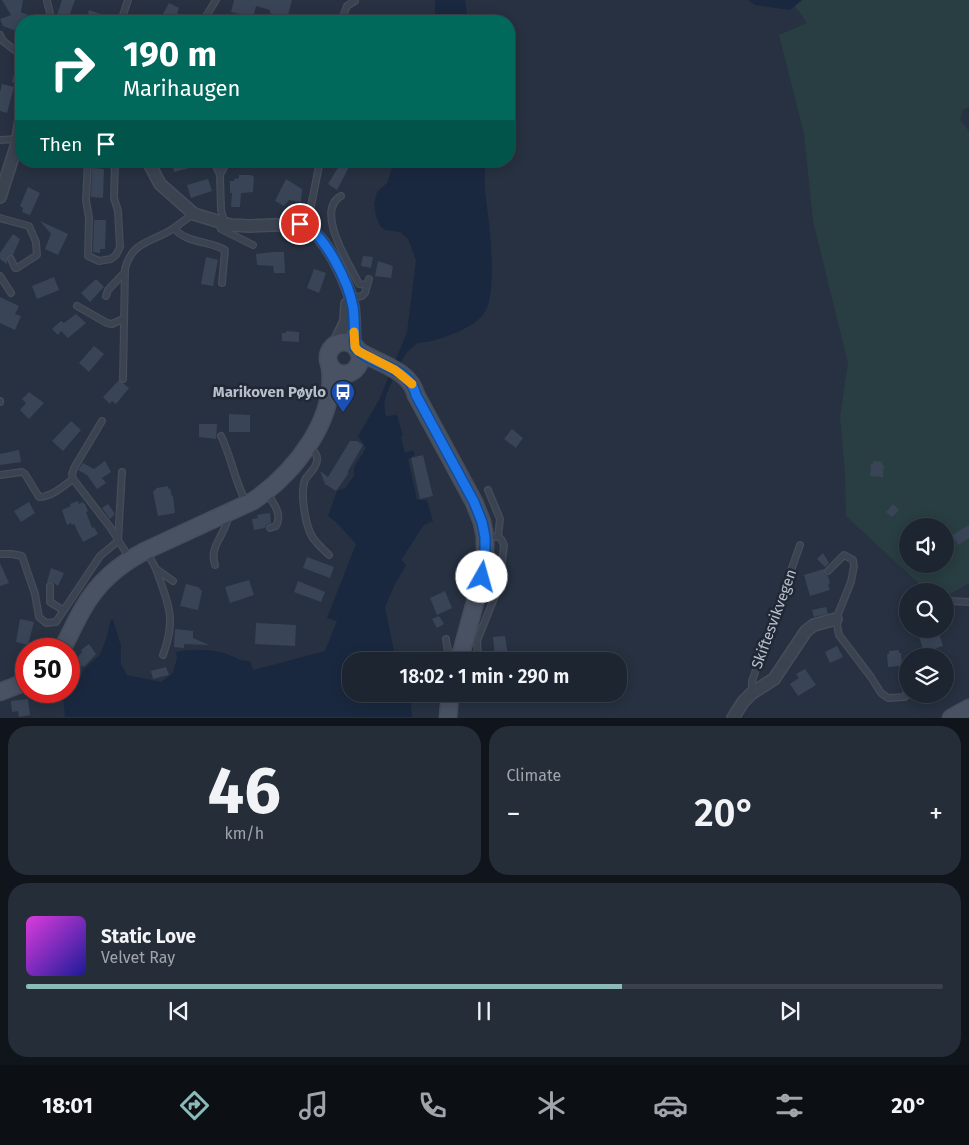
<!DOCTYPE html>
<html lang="en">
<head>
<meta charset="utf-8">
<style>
  :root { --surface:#1d2531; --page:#252d39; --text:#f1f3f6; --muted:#a0a5ab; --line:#3b424d; --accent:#8bbbb9 }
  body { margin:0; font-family:"Fira Sans",sans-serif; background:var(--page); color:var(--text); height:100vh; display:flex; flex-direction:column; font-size:19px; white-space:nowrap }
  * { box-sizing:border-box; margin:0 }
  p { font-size:16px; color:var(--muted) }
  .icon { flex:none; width:28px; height:28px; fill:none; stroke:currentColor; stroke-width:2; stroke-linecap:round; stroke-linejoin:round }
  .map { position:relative; height:718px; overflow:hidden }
  .side { display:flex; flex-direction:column; gap:8px; padding:8px; background:#10141b; flex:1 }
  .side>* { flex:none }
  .top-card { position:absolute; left:15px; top:15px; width:500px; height:152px; border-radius:20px; box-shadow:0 2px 12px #0003,0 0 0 1px var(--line); background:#00695c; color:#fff; overflow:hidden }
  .controls { position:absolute; left:899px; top:518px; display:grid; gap:10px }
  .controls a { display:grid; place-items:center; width:55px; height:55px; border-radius:50%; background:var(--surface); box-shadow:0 2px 12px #0003,0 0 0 1px var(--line); font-size:25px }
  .speed { position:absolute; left:15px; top:638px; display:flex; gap:10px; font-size:25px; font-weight:700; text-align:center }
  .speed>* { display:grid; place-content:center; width:65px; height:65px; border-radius:50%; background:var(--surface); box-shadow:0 2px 12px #0003,0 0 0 1px var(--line); line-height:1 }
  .speed .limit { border:8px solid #d22; background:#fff; color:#111 }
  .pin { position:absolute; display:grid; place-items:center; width:42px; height:42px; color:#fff; margin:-21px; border:2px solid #fff; border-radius:50%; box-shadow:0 1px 5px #0007 }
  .me { position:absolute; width:55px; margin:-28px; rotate:7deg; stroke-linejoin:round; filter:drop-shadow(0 0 4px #0008) }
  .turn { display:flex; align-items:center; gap:18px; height:105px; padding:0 25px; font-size:22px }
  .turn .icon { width:65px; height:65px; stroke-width:2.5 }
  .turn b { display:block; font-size:35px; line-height:42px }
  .then { display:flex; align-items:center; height:48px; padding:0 25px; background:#0003; gap:10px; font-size:19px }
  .big { font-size:38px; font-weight:600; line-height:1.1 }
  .side .card { flex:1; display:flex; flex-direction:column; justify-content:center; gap:8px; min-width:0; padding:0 18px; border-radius:20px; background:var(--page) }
  .side .dial { align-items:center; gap:0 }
  .dial b { font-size:65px; line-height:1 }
  .song { display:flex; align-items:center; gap:15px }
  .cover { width:60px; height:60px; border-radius:8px; background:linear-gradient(135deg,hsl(300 70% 55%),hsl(240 70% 35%)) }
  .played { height:5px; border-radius:2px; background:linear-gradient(90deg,var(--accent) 65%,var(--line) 65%) }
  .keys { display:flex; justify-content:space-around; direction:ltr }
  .heat { display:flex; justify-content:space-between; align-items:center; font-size:28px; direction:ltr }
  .side .tiles { flex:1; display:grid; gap:8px; grid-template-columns:1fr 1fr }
  .card:last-child { grid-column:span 2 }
  .trip { position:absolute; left:342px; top:652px; width:285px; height:50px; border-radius:20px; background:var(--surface); box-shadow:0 2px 12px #0003,0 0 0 1px var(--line); font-weight:600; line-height:50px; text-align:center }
  .tabs { display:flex; height:80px; justify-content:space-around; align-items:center; background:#0c0f14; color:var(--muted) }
  .tabs .icon { width:35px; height:35px }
  .tabs .on { color:var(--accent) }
  .tabs b { font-size:22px; color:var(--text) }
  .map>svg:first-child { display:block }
</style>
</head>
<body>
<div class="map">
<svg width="969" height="718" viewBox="0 0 969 718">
  <rect width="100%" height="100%" fill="#273141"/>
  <!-- green -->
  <path fill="#293e42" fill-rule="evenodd" d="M802,0H969V107L963,110L960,120L969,131V583L945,597V591H927L846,516L845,474L840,416L848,363L813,221L804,134L779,35L807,23L795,6ZM908,526H945V564H908Z"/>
  <!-- water -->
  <g fill="#1a283f">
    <polygon points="435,0 465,0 468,21 432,21 435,13"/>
    <polygon points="748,0 802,0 790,10 755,5"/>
    <path d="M394,161H485C485,174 484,187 486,200C490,224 497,289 486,310C478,327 445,338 427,342C424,342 422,342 419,343C406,348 398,367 393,379C387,394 382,400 386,416L397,415L403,436L401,437L405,453L413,450L415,455L408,459L417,500H427L433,521L424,525L401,560L406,565L394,586L385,607L396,661H351V694H410L412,717H65L63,694L72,691L85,668L100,655L107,636L111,619L113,620L121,646V664L127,675L161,682L173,673L177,658L176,652C190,649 210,649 224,653C234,656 240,662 250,661L253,670L325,651L337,621L327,618L356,544L337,523L328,516L337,491L345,488L354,476V467L366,448L358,436L379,400L407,332L416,260L408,239L400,232L385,230L380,226L376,216L374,204L377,192L387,183Z"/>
  </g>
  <!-- building -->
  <g fill="#394557">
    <polygon points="2,0 23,0 21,12 42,21 21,21 21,33 3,26 0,19 11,15"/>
    <polygon points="62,0 75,0 68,19 57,15"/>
    <polygon points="234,0 292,0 288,15 284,14 283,17 270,13 270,10 256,6 254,14 244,15 231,12"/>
    <polygon points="169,3 179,8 177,13 179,14 175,21 159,21"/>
    <polygon points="89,10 101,14 99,21 86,21"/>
    <polygon points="15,70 21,72 21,85 12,82"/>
    <polygon points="2,84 14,87 7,113 0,111 0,92"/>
    <polygon points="172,161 203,161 204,164 174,172"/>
    <polygon points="342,161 350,165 337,190 328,184"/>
    <polygon points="92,168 104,169 103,198 91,197"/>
    <polygon points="239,175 251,175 254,177 253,192 241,193 240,207 231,207 232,193 230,193 230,181 234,181 234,179 239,178"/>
    <polygon points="208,179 212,191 191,198 187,185"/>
    <polygon points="286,179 302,189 301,202 289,200 284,206 275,201"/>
    <polygon points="28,187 40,193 30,215 22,212 23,208 20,206"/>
    <polygon points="94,220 106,220 105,249 100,249 100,253 93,252"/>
    <polygon points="40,221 68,234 58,255 45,249 51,234"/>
    <polygon points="13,234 20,239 13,255 7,257 7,264 0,259 0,253"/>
    <polygon points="273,252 284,252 285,273 274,273 273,266 257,265 256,254"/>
    <polygon points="363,256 373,257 371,268 361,266"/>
    <polygon points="206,257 218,260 213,286 201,284"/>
    <polygon points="378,261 393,266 391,278 375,276"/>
    <polygon points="314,269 326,273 319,293 307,288"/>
    <polygon points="54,277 59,290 37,299 32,286"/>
    <polygon points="96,279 104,287 90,302 81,293"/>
    <polygon points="0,297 19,306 15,314 21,316 15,330 0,323"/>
    <polygon points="76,314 86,323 68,338 61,331 58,335 52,329 61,321 64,323"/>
    <polygon points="286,331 299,332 299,342 282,341 282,333 286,333"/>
    <polygon points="94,346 104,354 89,372 79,363"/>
    <polygon points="119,380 129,388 116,404 112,401 110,404 103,397"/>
    <polygon points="281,390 284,390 285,398 275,400 274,391"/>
    <polygon points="29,392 44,403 29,419 20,410 26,403 22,399"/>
    <polygon points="229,414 250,415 250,432 229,432"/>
    <polygon points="71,421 81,430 63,451 52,441"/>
    <polygon points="199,424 217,424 216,439 199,437"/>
    <polygon points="512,429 523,438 516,448 504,439"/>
    <polygon points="350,441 357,441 363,445 348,471 348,474 336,491 325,484 320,471 328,477"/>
    <polygon points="19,450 21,462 0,465 0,454"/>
    <polygon points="423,455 433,496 420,499 411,458"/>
    <polygon points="105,461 111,472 102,478 106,483 97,489 87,475 78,470 83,463 94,469"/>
    <polygon points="873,461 882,462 882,465 884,465 883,477 870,476 871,464 873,464"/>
    <polygon points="168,486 168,489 170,488 172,496 173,496 175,513 158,516 153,492 157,488"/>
    <polygon points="78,501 79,504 83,502 84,504 85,504 88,511 86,512 92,528 94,527 98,534 83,542 74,524 72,525 71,523 67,525 62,510 71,506 70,504"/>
    <polygon points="29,502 35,513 21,522 14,511"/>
    <polygon points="108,504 115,514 110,519 102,508"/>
    <polygon points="893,504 899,510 892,517 886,512"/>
    <polygon points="270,513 271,523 266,525 265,528 254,530 252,519 258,518 257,515"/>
    <polygon points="969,525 969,538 958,545 952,535"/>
    <polygon points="823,553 829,563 825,567 817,559"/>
    <polygon points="307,557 334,567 330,578 303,568"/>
    <polygon points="0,563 9,583 0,586"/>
    <polygon points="51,568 64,573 58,586 52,582 47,582"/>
    <polygon points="824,569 824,573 828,576 830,583 828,584 830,590 810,596 804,575"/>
    <polygon points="249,580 254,595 230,603 225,587"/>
    <polygon points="298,581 325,592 321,602 294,592"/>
    <polygon points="186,584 198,587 202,591 198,610 180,606"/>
    <polygon points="445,591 452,608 437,615 430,598"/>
    <polygon points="826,607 828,614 814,617 812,610"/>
    <polygon points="439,616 444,624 437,628 432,619"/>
    <polygon points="20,619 34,622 28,645 16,642"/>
    <polygon points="256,623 296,625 295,646 255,644"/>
    <polygon points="175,629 193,631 193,638 209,645 184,644 184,648 174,647"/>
    <polygon points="938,631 943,646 936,648 939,656 925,656 919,636"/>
    <polygon points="505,636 508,655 495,657 493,637"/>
    <polygon points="89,644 96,654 84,667 82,665 69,696 69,667 82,652 81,650"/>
    <polygon points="837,646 843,657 830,663 825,652"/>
    <polygon points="899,650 899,653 901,653 902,664 900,666 888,667 887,654 889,654 889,651"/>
    <polygon points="166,667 169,675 153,679 151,671"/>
    <polygon points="805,669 816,685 798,696 790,684 799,678 796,674"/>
    <polygon points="28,699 30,715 19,717 18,711 12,712 11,701"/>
  </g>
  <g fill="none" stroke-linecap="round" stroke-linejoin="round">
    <!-- service casing -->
    <g stroke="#454c5a" stroke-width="8">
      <g id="service">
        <polyline points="47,1 52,21"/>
        <polyline points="121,21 128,0"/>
        <polyline points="203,21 216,0"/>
        <polyline points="231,21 262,18"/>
        <polyline points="341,21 347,6 355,1"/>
        <polyline points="0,35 3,41 21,55"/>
        <polyline points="0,140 18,139"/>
        <polyline points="88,161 86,200 89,218 88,256 99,261 111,259 116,255 120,247 118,211 114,198 115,161"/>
        <polyline points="214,161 220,175 221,210 225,224"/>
        <polyline points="115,163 124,161"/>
        <polyline points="220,175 227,161"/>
        <path d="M341,196C314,211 350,265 359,284L367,285"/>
        <polyline points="0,218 29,226 36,242 37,255 17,268 15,268 11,259"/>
        <polyline points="219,222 221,229 253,245"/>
        <polyline points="307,226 320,161"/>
        <path d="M174,228C185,243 210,241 225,250L222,283"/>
        <polyline points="0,276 11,293"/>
        <polyline points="106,296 108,290 125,272"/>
        <polyline points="350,298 362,296 365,293 369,279"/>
        <polyline points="77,306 107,323 112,324 123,319"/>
        <path d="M123,379L125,269C132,240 154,242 174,228C181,223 187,218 194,214"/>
        <polyline points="0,401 0,402"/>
        <path d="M221,436C231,456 234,478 244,498"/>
        <path d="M310,448C314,451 318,455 317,460C317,468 308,474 305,480C300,493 305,526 313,538C317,544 323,549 329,555"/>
        <path d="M0,475L22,472L25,474L39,497C51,497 64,486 73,479L110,527L130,559"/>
        <polyline points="73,479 72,474 74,468 102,421"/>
        <polyline points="488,490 500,519 498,537"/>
        <path d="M266,492C273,502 283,514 276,526L270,528"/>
        <polyline points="485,537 498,537 501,539 504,545 500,580 495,596 477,641 478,658 490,656"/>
        <polyline points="147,552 156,569 173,581"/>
        <polyline points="0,554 12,554 22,556 35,594 39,617 46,623 56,622 100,556 118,541 122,472"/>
        <path d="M215,565C208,545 228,533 228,515"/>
        <path d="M156,569C168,604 177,617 163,655"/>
        <polyline points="828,571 844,555 853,560 854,566 851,582 836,619 839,635 871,677 881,693 888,698 905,697 908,688"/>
        <polyline points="50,586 50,602 63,610"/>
        <polyline points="950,601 969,602"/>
        <polyline points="446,639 449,657 458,659"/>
        <polyline points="905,667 905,673 908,679"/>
        <polyline points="752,693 752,681 800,545"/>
      </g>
    </g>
    <!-- minor casing -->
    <g stroke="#454c5a" stroke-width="14">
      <g id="minor">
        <path d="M148,161L160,184L194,214L230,225L249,226L300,224C324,230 349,284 353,307C355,320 354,334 355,347"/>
        <polyline points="0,197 17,144 21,120"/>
        <polyline points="335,344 346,321 347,304"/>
        <polyline points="733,718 743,702 752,693 774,679 806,631 814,625 836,619"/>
      </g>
    </g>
    <!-- secondary casing -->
    <g stroke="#454c5a" stroke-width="19">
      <g id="secondary">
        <circle cx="344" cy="358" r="16"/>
        <path d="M358,351C378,363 410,370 416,395L474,502L482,522L485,537V563L482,577L459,661"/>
        <path d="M62,649C70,635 76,620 84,607C99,581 121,563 147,550L253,501C294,473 337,420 330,367"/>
        <polyline points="0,692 26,682"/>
        <polyline points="448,718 450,694"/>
        <polyline points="951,718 969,708"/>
      </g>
    </g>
    <!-- service -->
    <use href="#service" stroke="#3b4351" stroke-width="5.5"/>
    <!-- minor -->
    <use href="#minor" stroke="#3b4351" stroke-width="11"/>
    <!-- secondary -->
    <use href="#secondary" stroke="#495263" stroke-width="16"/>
  </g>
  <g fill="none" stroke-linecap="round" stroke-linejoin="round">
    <!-- route casing -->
    <g stroke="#114b97" stroke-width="12">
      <path id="route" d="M300,224C324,230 349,284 353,307C355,320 354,334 355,347C372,367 409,365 416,395L474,502L482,522L485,537V563L482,577"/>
    </g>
    <!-- route -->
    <use href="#route" stroke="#1a73e8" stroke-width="9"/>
    <!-- slow -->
    <polyline stroke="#f59e0b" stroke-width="9" points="354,332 355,347 358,351 395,370 412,384"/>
  </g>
  <!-- icons -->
  <defs>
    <g id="bus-pin" transform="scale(1.25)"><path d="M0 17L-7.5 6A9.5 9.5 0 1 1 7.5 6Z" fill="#1a4fb4" stroke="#202836"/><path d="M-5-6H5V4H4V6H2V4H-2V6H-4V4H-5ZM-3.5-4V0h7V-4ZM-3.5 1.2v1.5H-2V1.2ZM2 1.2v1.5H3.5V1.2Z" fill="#fff"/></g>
  </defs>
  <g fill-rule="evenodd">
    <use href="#bus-pin" x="343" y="392"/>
  </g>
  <g text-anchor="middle" stroke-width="5" stroke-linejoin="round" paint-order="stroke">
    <!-- poi labels -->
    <g font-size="15" font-weight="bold" fill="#b8bfcb" stroke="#202836" text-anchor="end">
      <text x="326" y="397">Marikoven Pøylo</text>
    </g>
    <!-- street labels -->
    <g font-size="15" fill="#b8bfcb" stroke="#202836">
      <text transform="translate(774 619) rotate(-70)" y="5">Skiftesvikvegen</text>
    </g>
  </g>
</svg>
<div class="controls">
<a><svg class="icon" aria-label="sound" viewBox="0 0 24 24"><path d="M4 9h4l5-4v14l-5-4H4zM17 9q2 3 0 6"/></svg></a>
<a><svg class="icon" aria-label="search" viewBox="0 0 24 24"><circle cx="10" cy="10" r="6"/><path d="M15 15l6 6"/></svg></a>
<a><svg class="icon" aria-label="layers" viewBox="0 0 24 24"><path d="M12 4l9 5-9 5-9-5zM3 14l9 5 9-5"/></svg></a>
</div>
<div class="speed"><div class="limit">50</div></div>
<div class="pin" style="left:300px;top:224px;background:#d93025"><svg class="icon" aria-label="arrive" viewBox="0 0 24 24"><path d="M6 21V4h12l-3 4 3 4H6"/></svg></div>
<svg class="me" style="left:482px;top:577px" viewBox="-20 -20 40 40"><circle r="19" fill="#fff"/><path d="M0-13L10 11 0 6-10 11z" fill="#1a73e8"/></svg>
<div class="trip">18:02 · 1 min · 290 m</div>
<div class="top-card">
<div class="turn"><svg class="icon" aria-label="right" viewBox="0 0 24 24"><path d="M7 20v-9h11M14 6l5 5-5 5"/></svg><div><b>190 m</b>Marihaugen</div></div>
<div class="then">Then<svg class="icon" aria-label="arrive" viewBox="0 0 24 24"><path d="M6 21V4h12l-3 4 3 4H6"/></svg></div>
</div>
</div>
<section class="side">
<div class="tiles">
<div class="card dial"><b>46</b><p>km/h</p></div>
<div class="card"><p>Climate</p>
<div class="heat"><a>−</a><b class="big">20°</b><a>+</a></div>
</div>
<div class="card">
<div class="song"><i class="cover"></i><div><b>Static Love</b><p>Velvet Ray</p></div></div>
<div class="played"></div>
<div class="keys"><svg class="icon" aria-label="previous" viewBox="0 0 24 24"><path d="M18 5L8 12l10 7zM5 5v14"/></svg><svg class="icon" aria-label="pause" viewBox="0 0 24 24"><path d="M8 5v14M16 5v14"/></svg><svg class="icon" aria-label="next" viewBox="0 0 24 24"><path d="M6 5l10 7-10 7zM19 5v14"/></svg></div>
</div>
</div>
</section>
<nav class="tabs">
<b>18:01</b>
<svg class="icon on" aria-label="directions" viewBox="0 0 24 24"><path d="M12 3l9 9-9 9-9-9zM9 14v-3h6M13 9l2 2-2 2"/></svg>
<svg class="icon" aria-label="music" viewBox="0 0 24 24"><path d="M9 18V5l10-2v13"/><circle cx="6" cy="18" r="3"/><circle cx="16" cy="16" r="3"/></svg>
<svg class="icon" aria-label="phone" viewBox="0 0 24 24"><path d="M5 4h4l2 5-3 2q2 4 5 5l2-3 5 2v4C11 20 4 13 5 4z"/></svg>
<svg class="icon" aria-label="climate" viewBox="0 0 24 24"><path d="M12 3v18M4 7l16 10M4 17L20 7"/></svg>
<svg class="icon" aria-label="car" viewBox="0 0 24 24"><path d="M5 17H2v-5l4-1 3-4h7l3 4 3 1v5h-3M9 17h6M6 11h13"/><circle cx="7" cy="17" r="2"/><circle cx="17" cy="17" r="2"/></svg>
<svg class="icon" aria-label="filters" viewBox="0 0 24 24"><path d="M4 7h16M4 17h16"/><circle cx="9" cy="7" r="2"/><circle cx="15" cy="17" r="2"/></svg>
<b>20°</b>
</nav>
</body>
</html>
